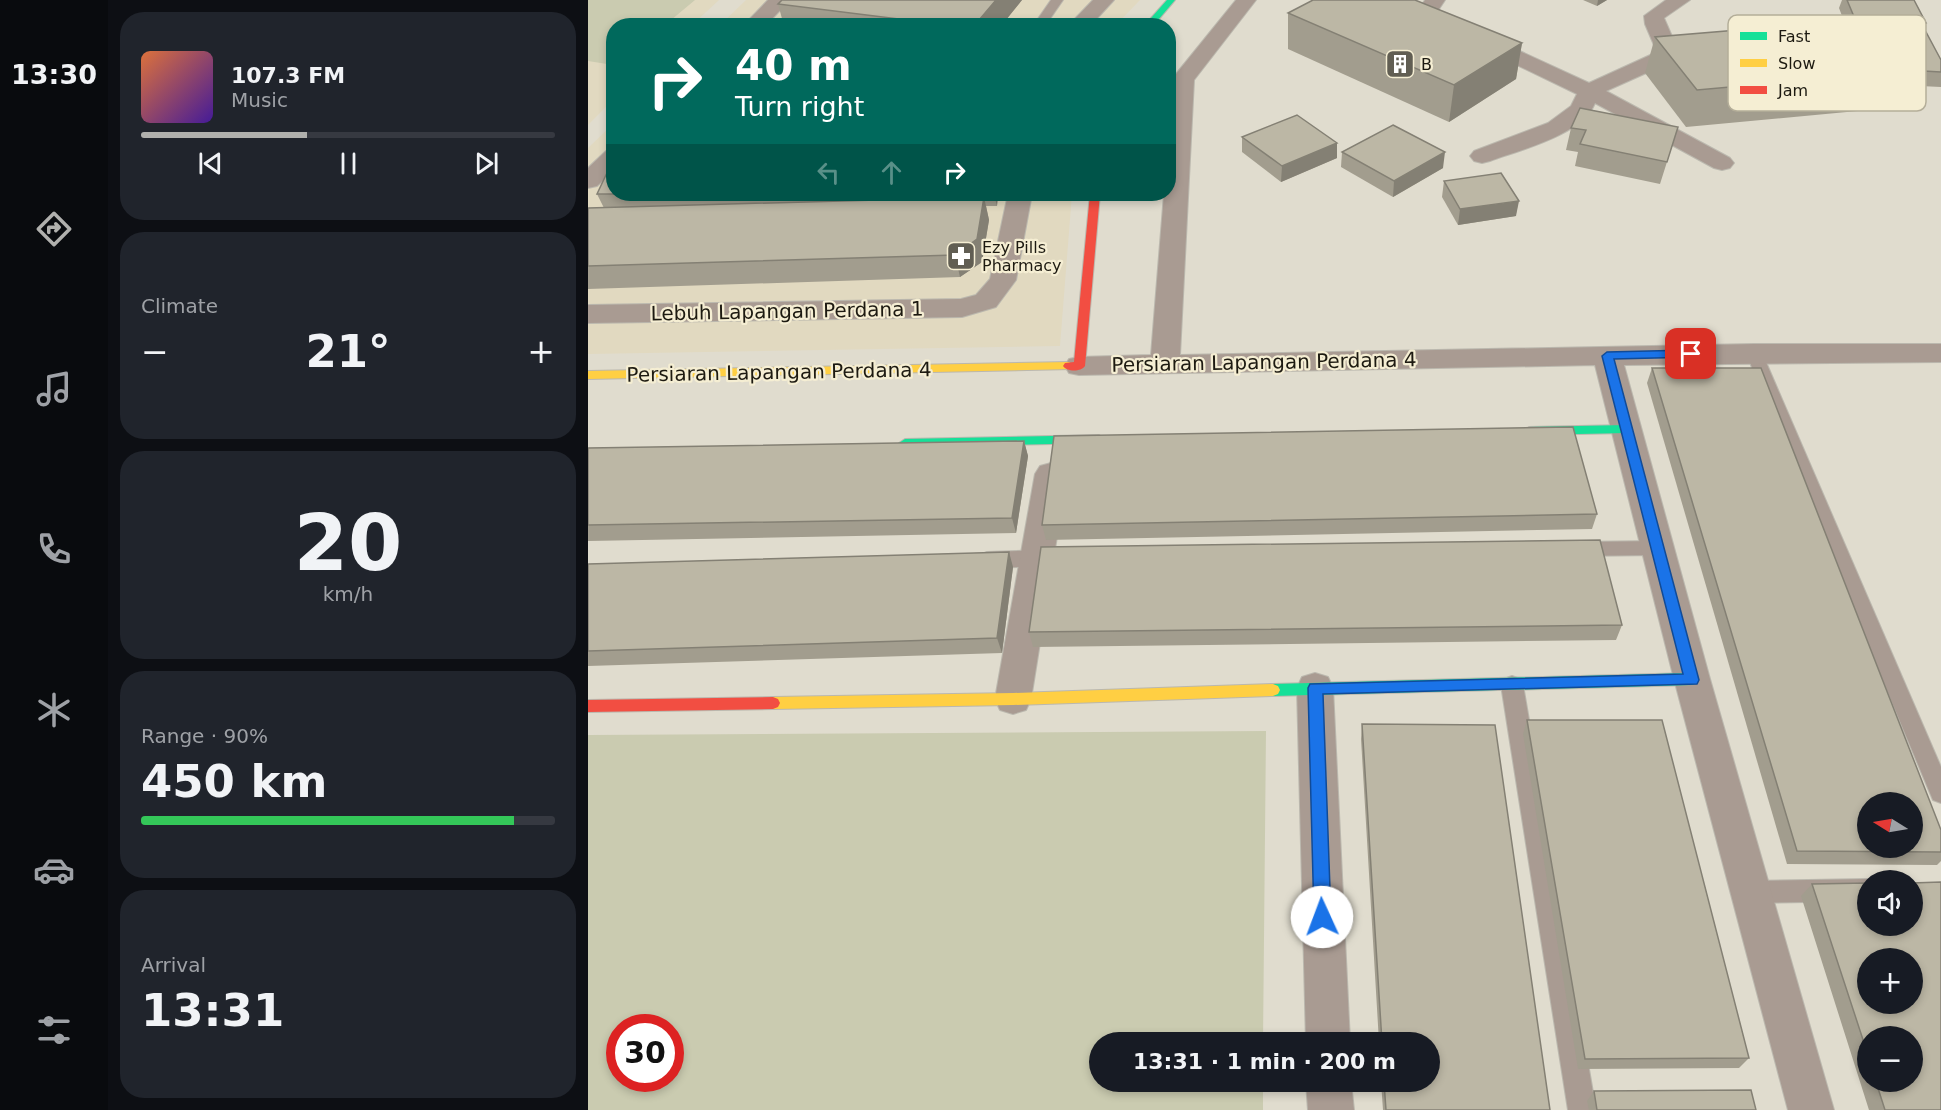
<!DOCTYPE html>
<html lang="en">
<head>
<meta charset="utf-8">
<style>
  :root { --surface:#171b24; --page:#20242c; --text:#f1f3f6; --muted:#9ea1a6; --line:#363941; --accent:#b0b0ad }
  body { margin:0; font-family:"DejaVu Sans",sans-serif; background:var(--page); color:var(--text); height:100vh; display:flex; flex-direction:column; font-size:22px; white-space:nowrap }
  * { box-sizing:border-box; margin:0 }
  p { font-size:20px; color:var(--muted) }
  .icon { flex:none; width:33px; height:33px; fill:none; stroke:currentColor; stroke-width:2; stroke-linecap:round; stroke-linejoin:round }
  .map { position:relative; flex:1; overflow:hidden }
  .panel { display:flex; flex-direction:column; gap:12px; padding:12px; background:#0d0f14; width:480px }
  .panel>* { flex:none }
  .hud { position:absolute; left:18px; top:18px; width:570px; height:183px; border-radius:24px; box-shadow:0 3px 9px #0003; background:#00695c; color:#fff; overflow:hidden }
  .needle { width:39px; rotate:281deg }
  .fabs { position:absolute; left:1269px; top:792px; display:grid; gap:12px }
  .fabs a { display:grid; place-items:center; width:66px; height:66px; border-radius:50%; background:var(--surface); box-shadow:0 3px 9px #0003; font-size:30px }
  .speed { position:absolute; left:18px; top:1014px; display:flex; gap:12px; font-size:30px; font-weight:700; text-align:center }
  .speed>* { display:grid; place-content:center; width:78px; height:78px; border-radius:50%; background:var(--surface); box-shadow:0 3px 9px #0003; line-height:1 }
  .speed .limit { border:9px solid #d22; background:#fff; color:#111 }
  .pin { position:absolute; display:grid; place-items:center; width:51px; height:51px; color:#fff; margin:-26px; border-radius:12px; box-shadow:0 3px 9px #0006 }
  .me { position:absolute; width:66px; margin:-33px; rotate:358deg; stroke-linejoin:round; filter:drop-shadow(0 0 4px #0008) }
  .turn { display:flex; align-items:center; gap:21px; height:126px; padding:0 30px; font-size:27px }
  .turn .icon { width:78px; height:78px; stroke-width:2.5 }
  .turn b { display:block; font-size:42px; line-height:51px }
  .lanes { display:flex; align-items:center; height:57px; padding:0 30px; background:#0003; justify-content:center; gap:30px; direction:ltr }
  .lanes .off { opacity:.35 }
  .big { font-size:45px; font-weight:700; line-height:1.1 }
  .panel .card { flex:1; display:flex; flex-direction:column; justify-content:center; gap:9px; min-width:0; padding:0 21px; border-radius:24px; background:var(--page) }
  .panel .dial { align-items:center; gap:0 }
  .dial b { font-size:78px; line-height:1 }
  .song { display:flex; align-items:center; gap:18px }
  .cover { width:72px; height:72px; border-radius:9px; background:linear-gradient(135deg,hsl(20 70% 55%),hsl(260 70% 35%)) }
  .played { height:6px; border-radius:3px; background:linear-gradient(90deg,var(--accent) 40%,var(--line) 40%) }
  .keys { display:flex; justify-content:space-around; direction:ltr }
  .heat { display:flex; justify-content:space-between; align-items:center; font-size:33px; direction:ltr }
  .charge { height:9px; border-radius:4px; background:linear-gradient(90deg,#34c759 90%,var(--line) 0) }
  .trip { position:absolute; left:501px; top:1032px; width:351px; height:60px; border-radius:30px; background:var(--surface); box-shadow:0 3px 9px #0003; font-weight:700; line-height:60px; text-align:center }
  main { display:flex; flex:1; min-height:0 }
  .tabs { display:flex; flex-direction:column; width:108px; justify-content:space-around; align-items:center; background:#090b0e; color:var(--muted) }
  .tabs .icon { width:42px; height:42px }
  .tabs .active { color:var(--accent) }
  .tabs b { font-size:27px; color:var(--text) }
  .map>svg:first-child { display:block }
</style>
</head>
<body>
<main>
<nav class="tabs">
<b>13:30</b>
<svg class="icon active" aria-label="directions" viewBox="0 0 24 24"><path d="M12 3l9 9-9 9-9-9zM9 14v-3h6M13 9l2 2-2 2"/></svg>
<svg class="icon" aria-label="music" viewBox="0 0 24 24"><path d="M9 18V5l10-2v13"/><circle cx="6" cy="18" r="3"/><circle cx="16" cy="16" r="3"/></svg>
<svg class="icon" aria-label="phone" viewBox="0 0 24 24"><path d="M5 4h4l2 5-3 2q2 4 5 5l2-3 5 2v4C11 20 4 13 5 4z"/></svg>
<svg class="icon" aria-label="climate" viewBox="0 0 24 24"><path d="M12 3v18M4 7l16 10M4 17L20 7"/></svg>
<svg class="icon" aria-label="car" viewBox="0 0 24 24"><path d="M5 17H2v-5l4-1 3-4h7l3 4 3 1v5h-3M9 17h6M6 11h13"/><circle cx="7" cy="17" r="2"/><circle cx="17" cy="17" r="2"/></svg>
<svg class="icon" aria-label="filters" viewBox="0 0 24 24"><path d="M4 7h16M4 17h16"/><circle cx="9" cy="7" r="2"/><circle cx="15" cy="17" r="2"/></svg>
</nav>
<section class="panel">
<div class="card">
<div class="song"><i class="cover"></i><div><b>107.3 FM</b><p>Music</p></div></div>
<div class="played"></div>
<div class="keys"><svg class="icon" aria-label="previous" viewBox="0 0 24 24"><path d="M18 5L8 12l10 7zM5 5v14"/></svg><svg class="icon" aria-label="pause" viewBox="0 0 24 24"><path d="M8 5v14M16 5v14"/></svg><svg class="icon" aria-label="next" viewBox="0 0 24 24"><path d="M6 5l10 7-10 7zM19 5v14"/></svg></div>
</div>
<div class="card"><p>Climate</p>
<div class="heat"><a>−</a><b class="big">21°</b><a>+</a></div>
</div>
<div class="card dial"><b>20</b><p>km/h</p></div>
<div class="card"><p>Range · 90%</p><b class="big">450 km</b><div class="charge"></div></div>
<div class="card"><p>Arrival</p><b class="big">13:31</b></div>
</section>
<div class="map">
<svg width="1353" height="1110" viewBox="0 0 1353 1110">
  <rect width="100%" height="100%" fill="#e0dcce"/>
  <!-- built -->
  <g fill="#e1d9c0">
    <polygon points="0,0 131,0 104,25 26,26 25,100 0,125"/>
    <polygon points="158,0 552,0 528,25 131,26"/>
    <polygon points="25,124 26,194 484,194 472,346 0,354 0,148"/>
  </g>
  <!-- green -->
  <g fill="#cacbb0" fill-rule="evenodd">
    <polygon points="0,0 107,0 77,25 26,26 25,65 0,61"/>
    <path d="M678,731L675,1042H512V1082H675V1110H0V735ZM32,1028H82V1078H32Z"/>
  </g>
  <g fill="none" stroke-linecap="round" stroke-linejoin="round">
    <!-- lane casing -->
    <g stroke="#bbb8ae" stroke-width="2">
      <g id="lane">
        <polygon points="463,0 475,0 457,26 445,26"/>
        <polygon points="1166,348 1172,349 1174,353 1353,767 1353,803 1345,800 1342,793 1158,353 1160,349"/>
        <polygon points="1069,541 1076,543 1079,548 1076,553 1069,555 990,556 983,554 980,549 983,544 990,542"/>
        <polygon points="459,550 466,553 469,558 466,563 459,566 399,568 392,565 389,560 392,555 399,552"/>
        <polygon points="924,676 932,679 935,685 1008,1110 980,1110 913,685 916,679"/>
        <polygon points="1280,879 1285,880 1280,880 1280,901 1162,903 1153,900 1150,892 1153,884 1162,881"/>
      </g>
    </g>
    <!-- street casing -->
    <g stroke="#bbb8ae" stroke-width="2">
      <g id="street">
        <polygon points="180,0 202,0 177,26 155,26"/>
        <polygon points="505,0 526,0 502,26 480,26"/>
        <polygon points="648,0 668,0 606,80 592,355 1166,344 1353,344 1353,362 1036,365 1122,679 1246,1110 1200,1110 1086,679 1007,365 491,375 481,373 477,366 481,359 491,357 563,355 576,194 580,194 580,127 584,79"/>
        <polygon points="837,0 857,0 845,18 831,18 828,14"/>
        <path d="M1078,0H1102L1076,18L1089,48L1109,49L1112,54L1109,59L1085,61L1018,91L1142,158L1146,163L1142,168L1134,170L1126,168L1007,103C994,135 932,150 902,161L894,163L886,161L882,156L886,151L960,123L983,106L989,94L883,43L880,39L883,35L890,33L897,35L1001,83L1069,52L1057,24L1056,16Z"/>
        <polygon points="26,149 26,170 9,186 0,188 0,168 18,151"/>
        <polygon points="420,194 444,194 428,280 408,307 374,317 0,323 0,305 373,299 388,295 402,279"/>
        <polygon points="463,463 474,466 479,474 443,699 438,710 425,714 412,710 407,699 447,474 452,466"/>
        <polygon points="727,673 740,677 745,688 762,1042 718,1042 709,688 714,677"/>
        <polygon points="718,1082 763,1082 766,1110 720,1110"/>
      </g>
    </g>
    <!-- fast casing -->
    <g stroke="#bbb8ae" stroke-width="2">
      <g id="fast">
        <polygon points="579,0 587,0 565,26 556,26"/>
        <polygon points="1039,425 1045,429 1039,433 941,435 935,431 941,427"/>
        <polygon points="511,435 517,439 511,443 317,447 311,443 317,439"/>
        <polygon points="1104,673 1109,675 1111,679 1109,683 1104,685 685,696 680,694 678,690 680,686 685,684"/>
      </g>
    </g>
    <!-- slow casing -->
    <g stroke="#bbb8ae" stroke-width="2">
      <g id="slow">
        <polygon points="481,362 487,366 485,369 0,379 0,371"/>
        <polygon points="685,684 690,686 692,690 690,694 685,696 425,705 185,709 180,707 178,703 180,699 185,697 425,693"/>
      </g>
    </g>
    <!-- jam casing -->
    <g stroke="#bbb8ae" stroke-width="2">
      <g id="jam">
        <path d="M502,194H512L497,366C493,372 479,372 475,366L477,363L486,362Z"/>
        <polygon points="185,697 190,699 192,703 190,707 185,709 0,712 0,700"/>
      </g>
    </g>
    <!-- lane -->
    <use href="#lane" fill="#a99b92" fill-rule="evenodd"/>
    <!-- street -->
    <use href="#street" fill="#a99b92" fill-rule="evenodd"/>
    <!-- fast -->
    <use href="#fast" fill="#16e098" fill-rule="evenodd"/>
    <!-- slow -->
    <use href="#slow" fill="#ffcf43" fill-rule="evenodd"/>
    <!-- jam -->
    <use href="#jam" fill="#f24e42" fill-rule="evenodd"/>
  </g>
  <!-- wall -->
  <g fill="#a29d8e" fill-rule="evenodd">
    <polygon points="434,0 413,26 196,26 190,4"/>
    <polygon points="995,0 1019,0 1009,6"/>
    <polygon points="1254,0 1326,0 1338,23 1334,31 1353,60 1353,87 1311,85 1293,44 1296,35 1261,34 1251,8"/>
    <polygon points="700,13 934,43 928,79 861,122 700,49"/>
    <polygon points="1067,37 1296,73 1280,110 1098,127 1057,73"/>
    <polygon points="1090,127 1072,184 987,166 990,152 978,150 983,128"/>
    <polygon points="654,137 749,158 693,182 654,152"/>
    <polygon points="754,152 855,168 805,197 753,167"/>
    <polygon points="856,181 928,216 870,225 854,197"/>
    <polygon points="9,194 410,194 409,206 398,206 401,220 394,262 372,277 0,289 0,208 16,208"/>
    <polygon points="1064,368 1353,830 1353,861 1349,865 1199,864 1059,383"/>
    <polygon points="436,441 440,456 428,533 0,541 0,448"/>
    <polygon points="1009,514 1004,529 458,540 454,525"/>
    <polygon points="421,552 425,567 414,653 0,666 0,564"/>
    <polygon points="1034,625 1028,640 445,647 441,632"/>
    <polygon points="939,720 1161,1058 1151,1068 990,1069 935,734"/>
    <polygon points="774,724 962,1110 795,1110 793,1082 842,1082 842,1042 791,1042 773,739"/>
    <path d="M1224,884L1353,1110H1281L1213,896ZM1280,1036L1324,1082H1280Z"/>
    <polygon points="1006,1091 1168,1110 1001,1110 999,1101"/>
  </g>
  <!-- shaded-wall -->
  <g fill="#848074">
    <polygon points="408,0 434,0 413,26 386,26"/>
    <polygon points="1010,0 1019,0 1009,6"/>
    <polygon points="934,43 928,79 861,122 866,85"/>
    <polygon points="749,143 749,158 693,182 694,166"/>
    <polygon points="857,152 855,168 805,197 806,181"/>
    <polygon points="406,194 410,194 409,206"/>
    <polygon points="396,197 401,220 394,262 372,277 367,255"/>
    <polygon points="931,201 928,216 870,225 872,209"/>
    <polygon points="436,441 440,456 428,533 424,518"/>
    <polygon points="421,552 425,567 414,653 409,638"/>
  </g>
  <!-- building -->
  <g fill="#bcb7a5" stroke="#848074" stroke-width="1.5" fill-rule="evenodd">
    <polygon points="194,0 408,0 386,26 367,26 190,4"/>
    <polygon points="725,0 827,0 934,43 866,85 700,13"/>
    <polygon points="1259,0 1326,0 1338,23 1267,19"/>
    <polygon points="1244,22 1296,73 1109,90 1067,37"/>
    <polygon points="1299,30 1338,32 1353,60 1353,72 1318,70"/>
    <polygon points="992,108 1090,127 1079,162 992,144 998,130 983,128"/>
    <polygon points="709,115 749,143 694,166 654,137"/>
    <polygon points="805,125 857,152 806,181 754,152"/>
    <polygon points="26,158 26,194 9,194"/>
    <polygon points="913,173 931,201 872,209 856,181"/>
    <polygon points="396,197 389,239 367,255 0,266 0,208"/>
    <path d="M1064,368H1173L1353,830V852L1209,851ZM1280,802H1324V848H1280Z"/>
    <polygon points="985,427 1009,514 454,525 466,436"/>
    <polygon points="436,441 424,518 0,525 0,448"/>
    <polygon points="1012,540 1034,625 441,632 453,547"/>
    <polygon points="421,552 409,638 0,651 0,564"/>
    <polygon points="939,720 1074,720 1161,1058 997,1059"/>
    <polygon points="774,724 907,725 962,1110 798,1110 796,1082 842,1082 842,1042 794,1042"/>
    <path d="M1353,882V1110H1297L1288,1082H1324V1036H1280V1055L1224,884L1280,883V926H1324V883ZM1280,958H1324V1004H1280Z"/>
    <polygon points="1163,1090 1168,1110 1009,1110 1006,1091"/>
  </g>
  <!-- route -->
  <polygon fill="#1a73e8" stroke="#114b97" stroke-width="1.5" points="1103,350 1107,351 1107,357 1026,359 1111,680 1109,684 735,694 743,917 740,923 734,926 728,923 726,917 720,688 722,684 1095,674 1014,356 1019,352"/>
  <!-- icons -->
  <defs>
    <g id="building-square" transform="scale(1.5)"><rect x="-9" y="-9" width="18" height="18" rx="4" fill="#615e53" stroke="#f5eed3"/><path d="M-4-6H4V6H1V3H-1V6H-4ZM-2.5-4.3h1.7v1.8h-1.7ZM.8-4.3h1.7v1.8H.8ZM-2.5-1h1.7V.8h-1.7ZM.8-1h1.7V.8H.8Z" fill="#fff"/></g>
    <g id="pharmacy-square" transform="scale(1.5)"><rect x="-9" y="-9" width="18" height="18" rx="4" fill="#615e53" stroke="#f5eed3"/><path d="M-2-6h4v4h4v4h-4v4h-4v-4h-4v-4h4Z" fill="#fff"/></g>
  </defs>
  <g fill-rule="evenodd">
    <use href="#building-square" x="812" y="64"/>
    <use href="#pharmacy-square" x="373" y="256"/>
  </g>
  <g text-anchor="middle" stroke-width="4.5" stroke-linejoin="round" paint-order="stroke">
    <!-- far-poi labels -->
    <g font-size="16" fill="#1d1a11" stroke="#f5eed3" text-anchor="start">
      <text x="833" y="70">B</text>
      <text x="394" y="253">Ezy Pills<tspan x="394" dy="18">Pharmacy</tspan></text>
    </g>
    <!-- street labels -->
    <g font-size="20" fill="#1d1a11" stroke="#f5eed3">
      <text transform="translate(199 311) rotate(-1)" y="7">Lebuh Lapangan Perdana 1</text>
      <text transform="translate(676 362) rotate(-1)" y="7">Persiaran Lapangan Perdana 4</text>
      <text transform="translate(191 372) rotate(-1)" y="7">Persiaran Lapangan Perdana 4</text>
    </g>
  </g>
  <!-- legend -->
  <rect x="1140" y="15" width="198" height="96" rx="9" fill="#f5eed3" stroke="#b4ae99" stroke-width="1.5"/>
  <rect x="1152" y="32" width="27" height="8" fill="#16e098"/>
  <rect x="1152" y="59" width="27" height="8" fill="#ffcf43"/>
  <rect x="1152" y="86" width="27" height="8" fill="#f24e42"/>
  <g font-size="16" fill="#1d1a11">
    <text x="1190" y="42">Fast</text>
    <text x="1190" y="69">Slow</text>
    <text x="1190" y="96">Jam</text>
  </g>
</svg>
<div class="fabs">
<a><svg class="needle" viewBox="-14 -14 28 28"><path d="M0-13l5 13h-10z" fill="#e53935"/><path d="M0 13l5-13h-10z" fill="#9ea1a6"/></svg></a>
<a><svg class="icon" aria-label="sound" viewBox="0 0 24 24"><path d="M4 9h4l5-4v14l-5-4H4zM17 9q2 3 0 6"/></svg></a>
<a>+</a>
<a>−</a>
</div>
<div class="speed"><div class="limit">30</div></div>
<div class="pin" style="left:1103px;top:354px;background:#d93025"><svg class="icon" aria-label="arrive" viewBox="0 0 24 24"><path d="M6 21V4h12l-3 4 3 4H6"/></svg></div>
<svg class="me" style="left:734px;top:917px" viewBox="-20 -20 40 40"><circle r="19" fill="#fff"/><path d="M0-13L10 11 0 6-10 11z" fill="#1a73e8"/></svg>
<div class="trip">13:31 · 1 min · 200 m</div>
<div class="hud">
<div class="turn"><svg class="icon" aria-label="right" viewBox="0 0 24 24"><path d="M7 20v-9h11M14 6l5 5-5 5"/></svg><div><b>40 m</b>Turn right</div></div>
<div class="lanes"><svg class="icon off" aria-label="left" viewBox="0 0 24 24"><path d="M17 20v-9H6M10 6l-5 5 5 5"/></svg><svg class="icon off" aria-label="ahead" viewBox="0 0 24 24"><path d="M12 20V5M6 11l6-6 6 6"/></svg><svg class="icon" aria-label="right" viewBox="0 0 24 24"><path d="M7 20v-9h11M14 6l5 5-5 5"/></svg></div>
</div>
</div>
</main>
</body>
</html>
